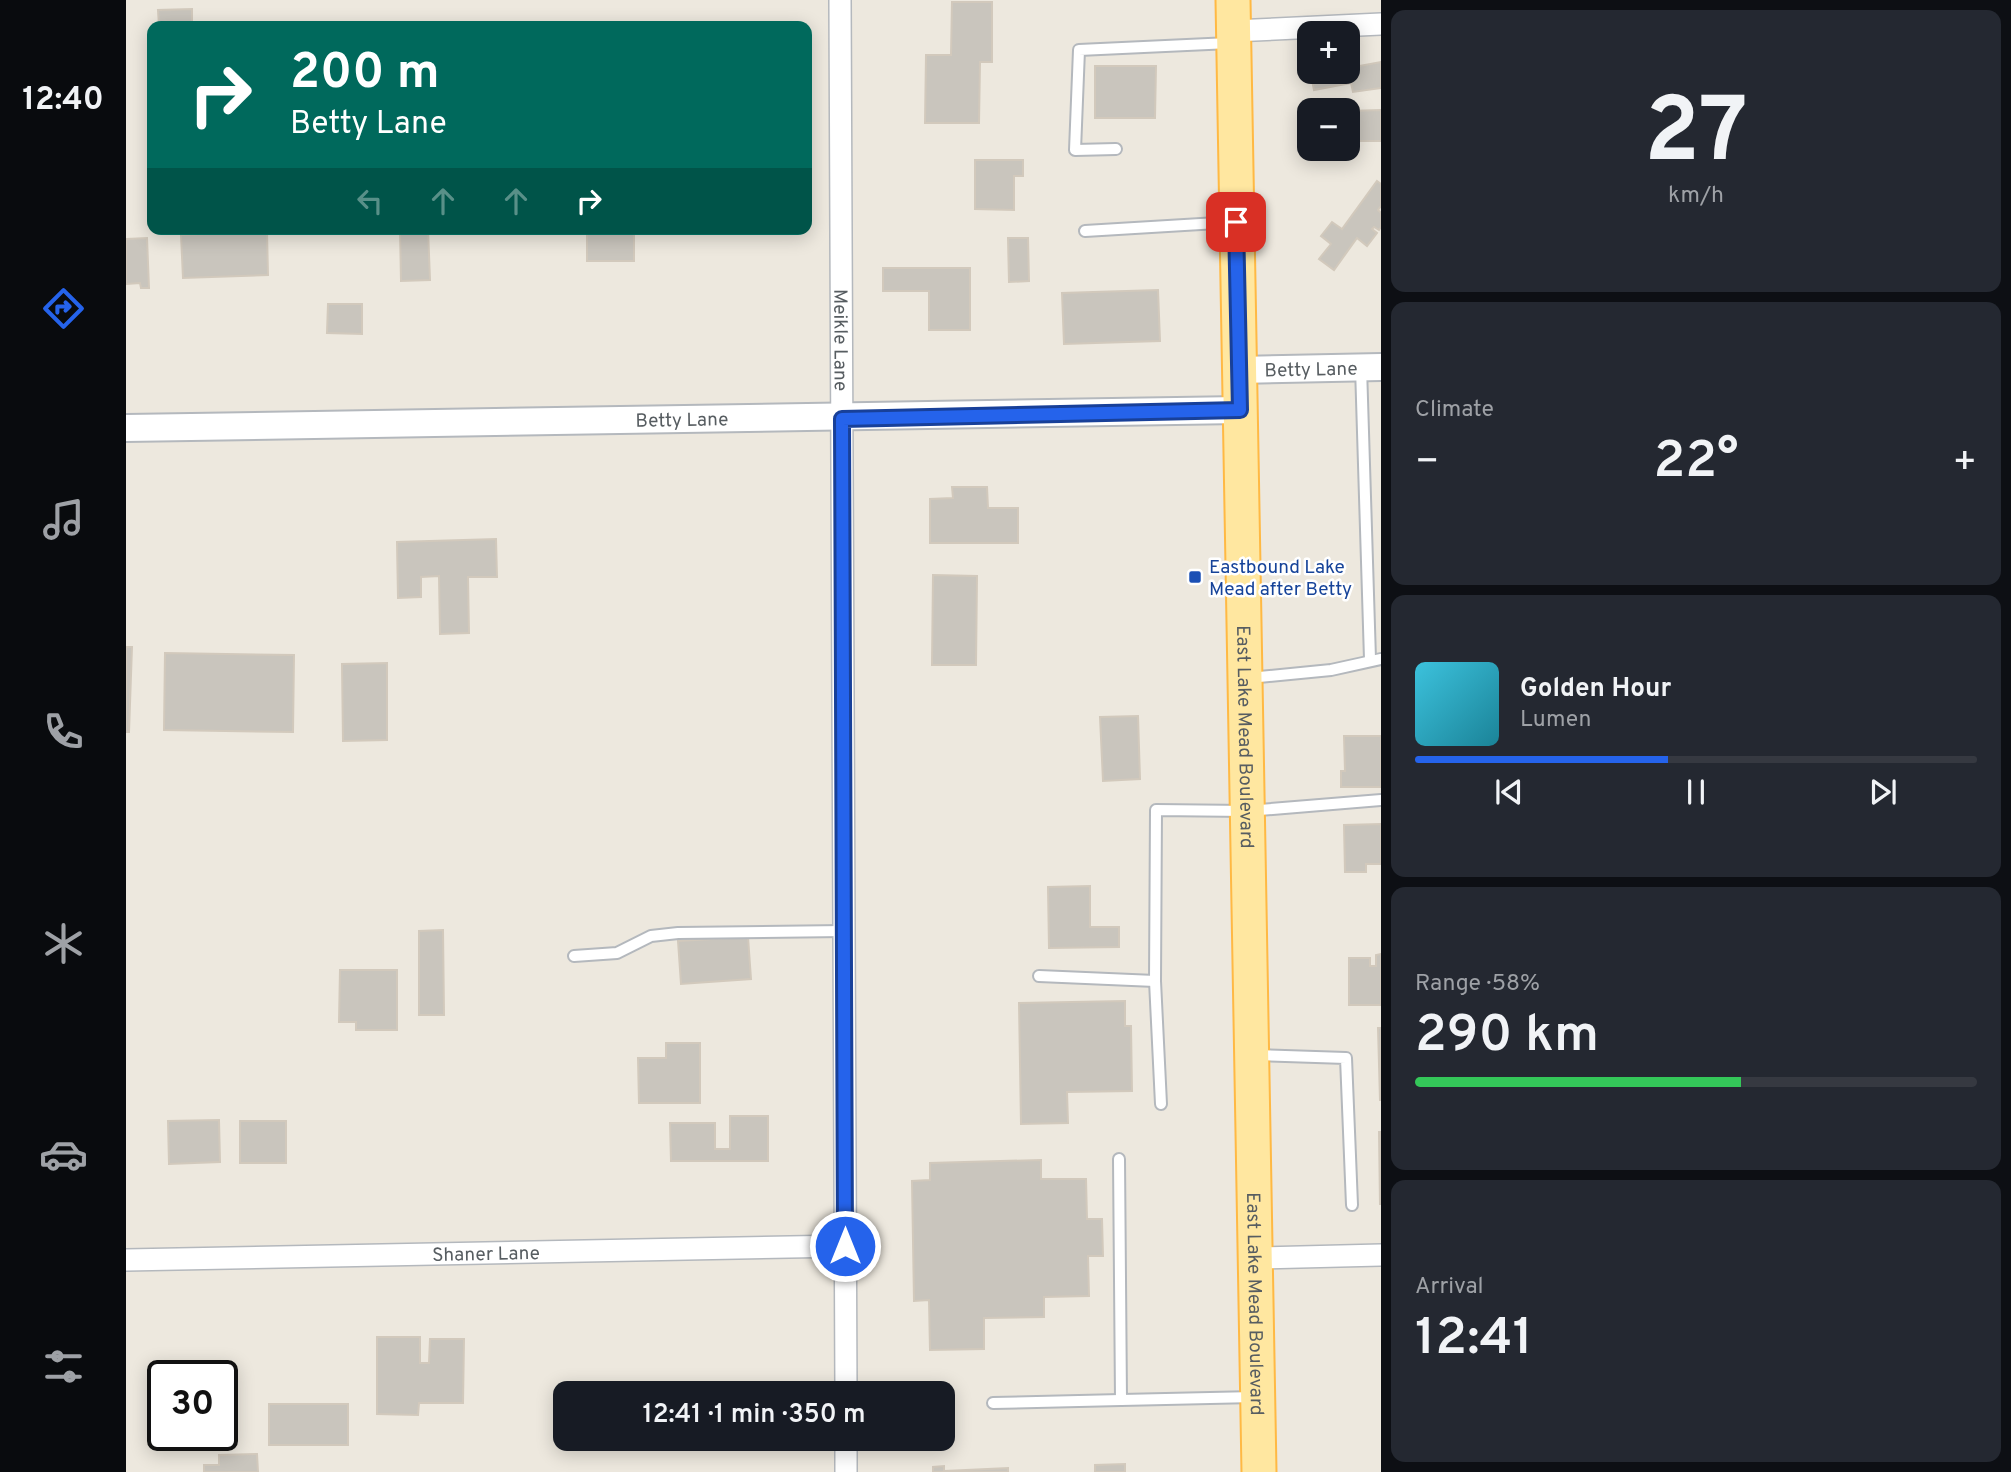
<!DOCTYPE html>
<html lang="en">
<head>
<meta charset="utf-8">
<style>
  :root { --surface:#171b24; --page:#242831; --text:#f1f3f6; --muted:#9ea1a6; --line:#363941; --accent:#2563eb }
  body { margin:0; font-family:Overpass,sans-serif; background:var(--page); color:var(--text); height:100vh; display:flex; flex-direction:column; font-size:26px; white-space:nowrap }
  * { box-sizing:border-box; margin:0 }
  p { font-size:23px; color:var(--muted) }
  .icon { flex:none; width:38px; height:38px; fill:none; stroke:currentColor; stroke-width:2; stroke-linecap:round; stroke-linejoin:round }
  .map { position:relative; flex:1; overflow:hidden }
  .sheet { display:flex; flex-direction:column; gap:10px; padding:10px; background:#0d0f14; width:630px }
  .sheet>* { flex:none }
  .banner { position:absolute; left:21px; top:21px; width:665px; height:214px; border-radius:14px; box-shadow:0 4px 18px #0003; background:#00695c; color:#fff; overflow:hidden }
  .buttons { position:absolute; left:1171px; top:21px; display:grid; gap:14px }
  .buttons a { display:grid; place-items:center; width:63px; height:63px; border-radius:14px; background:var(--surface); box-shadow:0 4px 18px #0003; font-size:35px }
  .speed { position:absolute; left:21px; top:1360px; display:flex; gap:14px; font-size:35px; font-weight:700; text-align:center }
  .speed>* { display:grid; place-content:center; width:91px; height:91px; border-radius:50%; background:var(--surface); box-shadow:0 4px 18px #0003; line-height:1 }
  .speed .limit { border:4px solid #111; border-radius:10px; background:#fff; color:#111 }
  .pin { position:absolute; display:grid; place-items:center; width:60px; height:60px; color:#fff; margin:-30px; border-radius:14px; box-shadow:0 4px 10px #0006 }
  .me { position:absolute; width:77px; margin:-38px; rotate:0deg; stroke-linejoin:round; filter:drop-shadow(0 0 5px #0008) }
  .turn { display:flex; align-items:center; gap:24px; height:147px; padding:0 28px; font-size:32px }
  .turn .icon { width:91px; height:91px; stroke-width:2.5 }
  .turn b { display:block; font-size:49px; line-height:60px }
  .lanes { display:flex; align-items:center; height:66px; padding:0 28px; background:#0003; justify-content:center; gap:35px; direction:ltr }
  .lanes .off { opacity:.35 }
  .big { font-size:52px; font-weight:600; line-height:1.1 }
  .sheet .tile { flex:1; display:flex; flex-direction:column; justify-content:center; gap:10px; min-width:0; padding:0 24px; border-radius:14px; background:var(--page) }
  .sheet .dial { align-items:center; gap:0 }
  .dial b { font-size:91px; line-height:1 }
  .song { display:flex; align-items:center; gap:21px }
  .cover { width:84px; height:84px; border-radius:10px; background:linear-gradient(135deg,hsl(190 70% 55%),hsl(190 70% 35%)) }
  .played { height:7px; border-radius:4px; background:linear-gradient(90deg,var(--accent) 45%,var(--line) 45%) }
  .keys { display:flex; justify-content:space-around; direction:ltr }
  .heat { display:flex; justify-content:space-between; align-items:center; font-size:38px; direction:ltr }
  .charge { height:10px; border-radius:5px; background:linear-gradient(90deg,#34c759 58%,var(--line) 0) }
  .trip { position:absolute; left:427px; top:1381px; width:402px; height:70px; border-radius:14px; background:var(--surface); box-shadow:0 4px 18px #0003; font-weight:600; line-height:70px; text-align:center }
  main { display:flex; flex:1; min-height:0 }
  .tabs { display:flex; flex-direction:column; width:126px; justify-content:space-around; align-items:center; background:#090b0e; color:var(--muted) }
  .tabs .icon { width:49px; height:49px }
  .tabs .active { color:var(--accent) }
  .tabs b { font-size:32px; color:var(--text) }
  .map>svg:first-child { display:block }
</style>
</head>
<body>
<main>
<nav class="tabs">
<b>12:40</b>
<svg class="icon active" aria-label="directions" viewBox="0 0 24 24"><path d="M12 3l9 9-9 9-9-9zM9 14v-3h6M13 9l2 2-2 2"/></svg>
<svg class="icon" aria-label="music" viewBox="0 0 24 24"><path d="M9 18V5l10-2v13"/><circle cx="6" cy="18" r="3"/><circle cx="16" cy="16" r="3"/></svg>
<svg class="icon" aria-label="phone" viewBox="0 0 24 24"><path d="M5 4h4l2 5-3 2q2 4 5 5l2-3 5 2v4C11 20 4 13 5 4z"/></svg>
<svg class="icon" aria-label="climate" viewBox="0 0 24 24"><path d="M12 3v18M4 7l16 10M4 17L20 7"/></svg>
<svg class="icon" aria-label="car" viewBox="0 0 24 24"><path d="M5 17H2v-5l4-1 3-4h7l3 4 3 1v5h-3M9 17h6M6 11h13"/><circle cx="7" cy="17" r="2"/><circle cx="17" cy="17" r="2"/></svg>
<svg class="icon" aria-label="filters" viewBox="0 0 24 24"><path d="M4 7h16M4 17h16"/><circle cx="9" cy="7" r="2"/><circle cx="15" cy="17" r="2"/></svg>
</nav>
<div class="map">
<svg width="1255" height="1472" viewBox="0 0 1255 1472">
  <rect width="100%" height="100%" fill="#ede8de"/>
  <!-- building -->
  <g fill="#c9c5bd" stroke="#d2c9bc" stroke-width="2">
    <polygon points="826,2 866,2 866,62 854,62 853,123 799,123 800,55 825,55"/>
    <polygon points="66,9 66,26 33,26 32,10"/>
    <polygon points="1255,62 1255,88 1227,92 1225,83 1188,90 1185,75 1222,72 1222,68"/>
    <polygon points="969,66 1030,66 1029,118 969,118"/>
    <polygon points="1255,110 1255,141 1222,141 1222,111"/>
    <polygon points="849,160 897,160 897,176 888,176 888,210 849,209"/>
    <polygon points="1251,181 1255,184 1255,206 1252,210 1255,213 1255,227 1253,230 1248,227 1246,229 1251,233 1241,246 1231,238 1208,270 1193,259 1205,244 1195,236 1206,222 1216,229"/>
    <polygon points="274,229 302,229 304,280 275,281"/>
    <rect x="461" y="229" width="47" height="32"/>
    <polygon points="141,232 142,275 57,278 55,235"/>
    <polygon points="21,238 23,288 15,288 14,283 0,284 0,239"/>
    <polygon points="882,238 902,238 903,281 883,282"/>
    <polygon points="757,268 844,268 844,330 803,330 803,291 757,291"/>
    <polygon points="1032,290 1034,341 938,344 936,293"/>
    <polygon points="202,304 236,304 236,334 201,333"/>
    <polygon points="826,487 861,487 862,508 892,508 892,543 804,543 804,499 827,498"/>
    <polygon points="370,539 371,577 342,577 343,633 314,634 313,576 295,577 295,597 272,598 271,542"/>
    <polygon points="807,575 851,576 850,665 806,665"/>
    <polygon points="0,647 6,647 3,732 0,732"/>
    <polygon points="39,653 168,655 167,732 38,730"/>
    <polygon points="261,663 261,740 217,741 216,664"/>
    <polygon points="1012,716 1014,779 977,781 974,717"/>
    <polygon points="1218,736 1255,736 1255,787 1215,787 1215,771 1219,771"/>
    <polygon points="1255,824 1255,864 1240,864 1240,872 1219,872 1218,825"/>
    <polygon points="964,886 964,927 993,927 993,947 923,948 922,887"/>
    <polygon points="317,930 318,1015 293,1015 293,931"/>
    <polygon points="622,937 625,979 555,984 552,941"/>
    <polygon points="1255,954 1255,1005 1223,1005 1223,958 1244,958 1244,966 1250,966 1250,955"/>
    <polygon points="214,970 271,970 271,1030 230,1030 230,1022 213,1022"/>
    <polygon points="999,1001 999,1026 1005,1026 1006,1091 941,1092 942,1123 895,1124 893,1003"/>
    <polygon points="1252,1028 1255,1028 1255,1100 1254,1100"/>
    <polygon points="540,1043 574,1043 574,1103 513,1103 512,1058 540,1058"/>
    <polygon points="604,1116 642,1116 642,1161 545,1161 544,1123 589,1123 589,1149 604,1149"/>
    <polygon points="93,1120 94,1162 43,1164 42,1121"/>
    <rect x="114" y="1121" width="46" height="42"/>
    <polygon points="1253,1132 1255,1132 1255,1204 1254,1204"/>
    <polygon points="915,1160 915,1179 960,1179 961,1219 976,1219 977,1256 962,1256 963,1296 918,1297 918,1317 858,1318 858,1349 804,1350 803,1300 788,1301 786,1181 804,1180 804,1163"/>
    <polygon points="251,1337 294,1337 294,1363 303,1363 304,1339 338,1339 337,1403 293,1403 292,1415 251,1414"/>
    <rect x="143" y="1404" width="79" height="41"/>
    <polygon points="131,1454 132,1472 78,1472 78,1465 93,1465 93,1455"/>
    <polygon points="999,1464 999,1472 969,1472 969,1465"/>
    <polygon points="818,1466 818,1471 882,1468 882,1472 807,1472 807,1467"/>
  </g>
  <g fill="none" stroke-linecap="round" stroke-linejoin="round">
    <!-- service casing -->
    <g stroke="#b4b8bd" stroke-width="14">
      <g id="service">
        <polyline points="990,149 949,150 953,50 1104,43"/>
        <polyline points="959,231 1108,222"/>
        <polyline points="1235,367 1244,659"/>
        <polyline points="1123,678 1205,670 1255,659"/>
        <polyline points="448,956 491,953 525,936 552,933 718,931"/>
        <polyline points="913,976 1029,981"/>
        <polyline points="1128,1055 1220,1058 1226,1205"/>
        <polyline points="1035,1104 1029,981 1030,810 1121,811 1255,800"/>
        <polyline points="993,1159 995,1400 1129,1397"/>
        <polyline points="867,1403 995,1400"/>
      </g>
    </g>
    <!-- minor casing -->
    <g stroke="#b4b8bd" stroke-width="24">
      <g id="minor">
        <path id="s1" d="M714,0L720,1393"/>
        <polyline points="1107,31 1255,24"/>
        <polyline points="1129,1258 1255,1255"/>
        <path id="s2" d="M0,1260L719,1246"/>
        <polyline points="720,1438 720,1472"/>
      </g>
    </g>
    <!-- tertiary casing -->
    <g stroke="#b4b8bd" stroke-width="30">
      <g id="tertiary">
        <path id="s3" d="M1113,370L1255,367"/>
        <path id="s4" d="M0,428L1114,410"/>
      </g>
    </g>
    <!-- primary casing -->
    <g stroke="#ffb944" stroke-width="37">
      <g id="primary">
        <path id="s5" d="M1107,0L1133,1472"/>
      </g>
    </g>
    <!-- service -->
    <use href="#service" stroke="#fff" stroke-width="10"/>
    <!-- minor -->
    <use href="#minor" stroke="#fff" stroke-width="21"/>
    <!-- tertiary -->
    <use href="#tertiary" stroke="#fff" stroke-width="26"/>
    <!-- primary -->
    <use href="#primary" stroke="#ffe7a0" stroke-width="33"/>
  </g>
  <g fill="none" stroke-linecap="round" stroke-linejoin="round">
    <!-- route casing -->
    <g stroke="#184099" stroke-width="18">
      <polyline id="route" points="719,1246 716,419 1114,410 1110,222"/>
    </g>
    <!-- route -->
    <use href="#route" stroke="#2563eb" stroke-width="12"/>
  </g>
  <!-- markers -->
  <rect fill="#1a4fb4" stroke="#fff" stroke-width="2.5" x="1062" y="570" width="14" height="14" rx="3.5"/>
  <g text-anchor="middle" stroke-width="5" stroke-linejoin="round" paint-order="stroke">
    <!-- street labels -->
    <g font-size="19" fill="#575d61" stroke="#fff">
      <text dy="7" stroke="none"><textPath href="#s1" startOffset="340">Meikle Lane</textPath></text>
      <text dy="7" stroke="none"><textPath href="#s3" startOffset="72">Betty Lane</textPath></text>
      <text dy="7" stroke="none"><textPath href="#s4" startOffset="556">Betty Lane</textPath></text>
      <text dy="7" stroke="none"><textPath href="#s5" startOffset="737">East Lake Mead Boulevard</textPath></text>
      <text dy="7" stroke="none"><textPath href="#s2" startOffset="360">Shaner Lane</textPath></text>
      <text dy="7" stroke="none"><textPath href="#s5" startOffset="1304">East Lake Mead Boulevard</textPath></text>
    </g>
    <!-- transit labels -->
    <g font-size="19" fill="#164399" stroke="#fff" text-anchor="start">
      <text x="1083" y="573">Eastbound Lake<tspan x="1083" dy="22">Mead after Betty</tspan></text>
    </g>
  </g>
</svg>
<div class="buttons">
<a>+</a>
<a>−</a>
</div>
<div class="speed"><div class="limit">30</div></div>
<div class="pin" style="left:1110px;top:222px;background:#d93025"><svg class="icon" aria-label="arrive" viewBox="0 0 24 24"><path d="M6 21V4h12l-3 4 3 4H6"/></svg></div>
<svg class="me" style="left:719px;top:1246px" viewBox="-20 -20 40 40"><circle r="17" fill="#2563eb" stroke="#fff" stroke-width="3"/><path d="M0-11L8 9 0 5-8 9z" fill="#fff"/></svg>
<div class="trip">12:41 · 1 min · 350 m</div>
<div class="banner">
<div class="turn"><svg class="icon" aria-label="right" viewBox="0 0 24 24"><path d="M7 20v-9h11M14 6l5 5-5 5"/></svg><div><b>200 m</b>Betty Lane</div></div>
<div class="lanes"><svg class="icon off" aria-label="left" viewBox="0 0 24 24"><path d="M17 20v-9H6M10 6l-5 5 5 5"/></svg><svg class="icon off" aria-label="ahead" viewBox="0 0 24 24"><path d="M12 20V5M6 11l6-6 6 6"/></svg><svg class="icon off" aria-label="ahead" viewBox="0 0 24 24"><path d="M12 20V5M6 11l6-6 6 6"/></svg><svg class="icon" aria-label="right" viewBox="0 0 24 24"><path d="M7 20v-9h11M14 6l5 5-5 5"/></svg></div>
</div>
</div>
<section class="sheet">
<div class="tile dial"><b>27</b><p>km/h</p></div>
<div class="tile"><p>Climate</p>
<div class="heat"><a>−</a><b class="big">22°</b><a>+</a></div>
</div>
<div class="tile">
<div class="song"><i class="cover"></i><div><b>Golden Hour</b><p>Lumen</p></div></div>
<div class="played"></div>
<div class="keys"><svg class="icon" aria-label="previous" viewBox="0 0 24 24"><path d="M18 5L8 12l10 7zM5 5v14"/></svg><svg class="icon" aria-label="pause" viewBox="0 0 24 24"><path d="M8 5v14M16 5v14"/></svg><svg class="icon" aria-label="next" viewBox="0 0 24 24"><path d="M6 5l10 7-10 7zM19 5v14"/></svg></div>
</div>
<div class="tile"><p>Range · 58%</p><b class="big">290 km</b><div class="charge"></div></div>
<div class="tile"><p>Arrival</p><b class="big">12:41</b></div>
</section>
</main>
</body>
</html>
